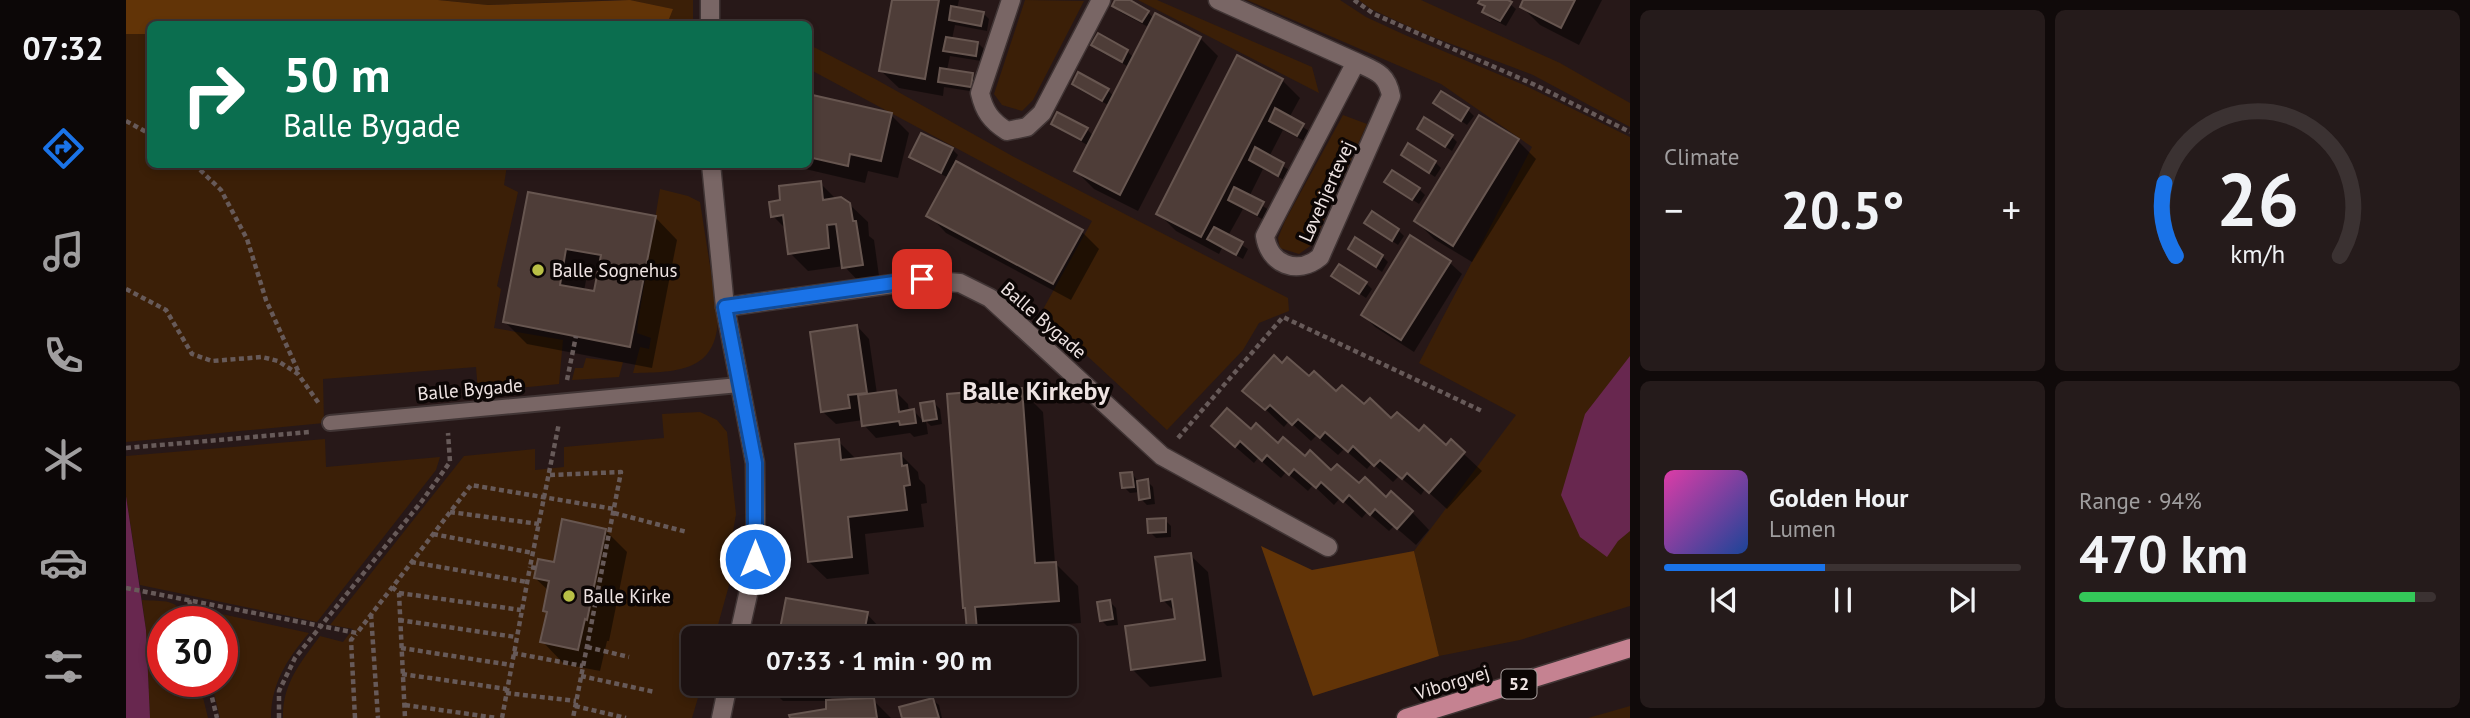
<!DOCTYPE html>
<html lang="en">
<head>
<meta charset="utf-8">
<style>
  :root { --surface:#1d1212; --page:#251b1b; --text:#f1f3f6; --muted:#a09e9f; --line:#3b3232; --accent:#1a73e8 }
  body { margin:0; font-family:"PT Sans",sans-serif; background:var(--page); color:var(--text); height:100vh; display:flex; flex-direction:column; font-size:26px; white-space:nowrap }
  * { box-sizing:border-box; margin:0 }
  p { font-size:23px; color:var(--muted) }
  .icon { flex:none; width:38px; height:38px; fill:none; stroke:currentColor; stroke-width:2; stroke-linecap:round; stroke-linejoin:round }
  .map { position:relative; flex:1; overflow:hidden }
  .side { display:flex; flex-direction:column; gap:10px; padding:10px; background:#100a0a; width:840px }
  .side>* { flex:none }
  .banner { position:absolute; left:21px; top:21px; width:665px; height:147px; border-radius:10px; box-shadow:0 4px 10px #0003,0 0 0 2px var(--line); background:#0b6e4f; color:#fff; overflow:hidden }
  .speed { position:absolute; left:21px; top:606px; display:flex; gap:14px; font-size:35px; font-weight:700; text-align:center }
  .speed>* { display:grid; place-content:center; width:91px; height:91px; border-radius:50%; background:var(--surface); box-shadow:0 4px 10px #0003,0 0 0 2px var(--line); line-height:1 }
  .speed .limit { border:10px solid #d22; background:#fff; color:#111 }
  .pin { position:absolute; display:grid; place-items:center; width:60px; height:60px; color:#fff; margin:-30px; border-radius:14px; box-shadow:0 4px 10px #0006 }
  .me { position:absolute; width:77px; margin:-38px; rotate:0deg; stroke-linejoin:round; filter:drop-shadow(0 0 5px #0008) }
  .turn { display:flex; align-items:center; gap:24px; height:147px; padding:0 21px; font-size:32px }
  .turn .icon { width:91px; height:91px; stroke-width:2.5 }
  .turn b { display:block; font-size:49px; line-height:60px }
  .big { font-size:52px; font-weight:700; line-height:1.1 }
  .side .card { flex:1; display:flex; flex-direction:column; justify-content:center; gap:10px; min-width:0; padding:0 24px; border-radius:10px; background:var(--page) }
  .side .dial { align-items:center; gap:0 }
  .dial svg { height:182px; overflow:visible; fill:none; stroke:var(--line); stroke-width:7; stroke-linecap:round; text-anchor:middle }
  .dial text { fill:var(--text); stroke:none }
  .song { display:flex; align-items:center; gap:21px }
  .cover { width:84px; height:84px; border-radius:10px; background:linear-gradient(135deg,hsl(320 70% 55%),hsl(220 70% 35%)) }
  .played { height:7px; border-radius:4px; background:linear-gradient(90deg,var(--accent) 45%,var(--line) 45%) }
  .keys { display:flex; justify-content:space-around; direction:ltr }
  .heat { display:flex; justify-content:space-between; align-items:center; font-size:38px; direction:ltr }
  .charge { height:10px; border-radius:5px; background:linear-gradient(90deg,#34c759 94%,var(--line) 0) }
  .side .tiles { flex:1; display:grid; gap:10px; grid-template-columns:repeat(2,1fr) }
  .trip { position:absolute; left:555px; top:626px; width:396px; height:70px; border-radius:10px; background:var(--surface); box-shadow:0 4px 10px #0003,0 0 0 2px var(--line); font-weight:700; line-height:70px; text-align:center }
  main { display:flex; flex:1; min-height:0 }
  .tab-bar { display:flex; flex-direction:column; width:126px; justify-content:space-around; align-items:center; background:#0c0707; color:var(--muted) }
  .tab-bar .icon { width:49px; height:49px }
  .tab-bar .active { color:var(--accent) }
  .tab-bar b { font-size:32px; color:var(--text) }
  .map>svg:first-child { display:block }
</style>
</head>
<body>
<main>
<nav class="tab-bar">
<b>07:32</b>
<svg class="icon active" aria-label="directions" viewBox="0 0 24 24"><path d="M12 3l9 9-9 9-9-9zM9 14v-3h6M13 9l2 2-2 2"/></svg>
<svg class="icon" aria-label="music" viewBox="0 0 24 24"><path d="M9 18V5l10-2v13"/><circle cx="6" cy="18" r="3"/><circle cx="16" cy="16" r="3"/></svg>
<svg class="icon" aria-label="phone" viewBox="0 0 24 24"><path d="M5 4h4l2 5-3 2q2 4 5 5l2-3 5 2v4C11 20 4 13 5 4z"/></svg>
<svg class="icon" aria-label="climate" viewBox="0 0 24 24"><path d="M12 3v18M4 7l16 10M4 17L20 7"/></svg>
<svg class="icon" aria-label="car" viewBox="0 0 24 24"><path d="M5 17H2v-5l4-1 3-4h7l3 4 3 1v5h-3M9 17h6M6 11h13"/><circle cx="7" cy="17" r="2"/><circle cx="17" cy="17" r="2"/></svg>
<svg class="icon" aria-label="filters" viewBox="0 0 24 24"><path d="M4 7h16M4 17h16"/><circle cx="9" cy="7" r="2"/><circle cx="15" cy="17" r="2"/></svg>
</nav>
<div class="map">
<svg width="1504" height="718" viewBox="0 0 1504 718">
  <rect width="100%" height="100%" fill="#271818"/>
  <!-- green -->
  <g fill="#3b1f07">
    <polygon points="0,0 24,24 24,164 381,165 378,185 392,192 371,286 375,289 368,328 437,340 433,384 352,392 350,367 197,379 198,423 0,442"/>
    <polygon points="312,0 486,0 362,5"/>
    <polygon points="504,0 567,0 567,24 541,24 546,9"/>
    <polygon points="899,0 958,1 907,100 896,111 876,105 868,94"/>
    <polygon points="1012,0 1031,0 1186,67 1193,93"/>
    <polygon points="1121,0 1214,0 1240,17 1279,35 1398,85 1504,137 1504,606 1394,640 1313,656 1288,551 1390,415 1293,363 1406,147 1315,84"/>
    <polygon points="1233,0 1295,0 1434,63 1504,103 1504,127 1407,75 1299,34 1245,9"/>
    <polygon points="682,44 751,80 888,157 1162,298 1163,311 1133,323 1117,350 1041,430 915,313 966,221 683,69"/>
    <polygon points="1217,115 1241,124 1187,244 1173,254 1154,248 1152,238 1159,221"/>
    <path d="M534,189L562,196L574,202L592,317C591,372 552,372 507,373L514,347L523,349L525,338L511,333L512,322Z"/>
    <polygon points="460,358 497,362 493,377 446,380 449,368 457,368"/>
    <path d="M574,412L591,420L601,432L610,514L604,549L607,571L588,639H567V684H576L566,718H157C156,684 175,662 194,636L217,642L227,629L204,625L338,456L409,449V470L438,467V447L538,438L536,414Z"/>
    <polygon points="199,439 200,467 314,457 310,470 191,622 14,585 0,496 0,456"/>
    <path d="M16,600C37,602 53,597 59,621H37V681H73L82,718H24L20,630Z"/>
    <path d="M68,608L183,633C161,659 145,684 145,718H94L85,681H96V621H71Z"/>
    <polygon points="1504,706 1504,718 1462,718"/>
  </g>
  <!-- forest -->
  <g fill="#623407">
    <polygon points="0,0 312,0 362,5 504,0 547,9 541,24 24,24 24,34 0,34"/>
    <polygon points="1135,546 1186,570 1288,551 1313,656 1187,696"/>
  </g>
  <!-- water -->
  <g fill="#68274f">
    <polygon points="1504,356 1504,531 1492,541 1481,557 1454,537 1435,495 1459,414"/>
    <polygon points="0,496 20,630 24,718 0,718"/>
  </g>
  <!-- shadow -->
  <g fill="#0007" fill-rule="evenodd">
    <polygon points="767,0 833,0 831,9 857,13 863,19 861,31 829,25 826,39 852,43 858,49 855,61 824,56 821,70 846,75 852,81 850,92 818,87 817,96 773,88 755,71"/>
    <polygon points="991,0 1000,0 1022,12 1028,19 1074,38 1092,56 1012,211 968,189 950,171 963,146 933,129 927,123 961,129 968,137 984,106 954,90 948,84 982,90 988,97 1003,67 973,51 967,45 1001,51 1008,58 1024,28 994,12 988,6"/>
    <polygon points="1356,0 1379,0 1390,9 1380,26 1364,18 1358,12 1360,8 1355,2"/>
    <polygon points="1399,0 1476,0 1453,45 1414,25 1396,7"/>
    <polygon points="1156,80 1174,98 1163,118 1183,131 1178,141 1157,130 1143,157 1163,170 1158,180 1137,169 1123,197 1143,210 1138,220 1117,209 1102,236 1122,249 1117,259 1096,248 1093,254 1050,231 1032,213"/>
    <polygon points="682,96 765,115 783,133 772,178 742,171 739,183 675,168 671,164 682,164"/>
    <polygon points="1309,103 1342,110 1348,116 1341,125"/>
    <polygon points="1354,117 1392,141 1410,159 1346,262 1308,239 1290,221"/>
    <polygon points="1293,129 1325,136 1331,142 1326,151"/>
    <polygon points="826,149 832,155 828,162 955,231 973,249 945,300 820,233 803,215 823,178 792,163 786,157"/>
    <polygon points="1277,155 1309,162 1315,168 1309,177"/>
    <polygon points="1260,182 1293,189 1299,195 1293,204"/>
    <polygon points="694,183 711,200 723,204 742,222 743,236 748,240 754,283 736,285 718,266 682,271 664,253 661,230 647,216 656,201"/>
    <path d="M403,194L529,217L551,240L526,368L401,344L379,322ZM462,270L473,272L469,293L458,291Z"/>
    <polygon points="1240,223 1272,230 1278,236 1272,245"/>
    <polygon points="1224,249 1256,256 1262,262 1256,272"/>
    <polygon points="1323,262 1336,274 1288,352 1249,327 1237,315"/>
    <polygon points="1207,276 1240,283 1246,289 1240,298"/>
    <polygon points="731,326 743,339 751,394 770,392 782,404 783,412 788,411 799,423 796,405 808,403 814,409 816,424 805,426 800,421 802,434 788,437 784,433 750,438 738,425 737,420 710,424 697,412"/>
    <polygon points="1156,365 1320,447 1325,442 1356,471 1321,509 1299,489 1295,495 1273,476 1267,482 1246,463 1241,469 1218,449 1212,455 1190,436 1185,441 1163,421 1158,427 1119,390"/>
    <polygon points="895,390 917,412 929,563 952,586 955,623 871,629 871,639 851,639 842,630 841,610"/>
    <polygon points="1125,431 1286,512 1303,530 1290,545 1268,526 1263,531 1241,512 1236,518 1214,498 1208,505 1187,485 1182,491 1160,472 1155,478 1132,458 1128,463 1105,443"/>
    <polygon points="712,441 731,460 774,454 792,472 793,479 799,485 801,503 795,504 798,527 739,534 743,574 701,579 683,562"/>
    <polygon points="1006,473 1012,482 1021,481 1027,487 1029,504 1021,505 1015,499 1014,492 1004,493 998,487"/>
    <polygon points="1039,520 1045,526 1045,537 1030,538 1024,532"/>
    <polygon points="479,530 501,552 483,641 481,641 474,671 438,664 416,641 422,613 419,610 423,591 409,578"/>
    <polygon points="1064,555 1082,572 1096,677 1024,687 1006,669 1051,621 1050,613 1037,600"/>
    <polygon points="984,602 990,608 992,625 981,626 975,620"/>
    <polygon points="741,614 753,627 751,639 654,639"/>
    <polygon points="700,685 706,691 705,702 747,700 765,718 666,718 702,711 702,701 657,701 651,695"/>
    <polygon points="807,700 813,705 816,718 777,718"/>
  </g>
  <!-- building -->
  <g fill="#4e3d38" stroke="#675650" stroke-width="2" fill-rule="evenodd">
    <polygon points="766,0 813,0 799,79 753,71"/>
    <polygon points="989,0 1004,0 1023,11 1016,22 986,6"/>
    <polygon points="1354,0 1382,0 1386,2 1374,21 1356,12 1359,6 1352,3"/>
    <polygon points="1397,0 1449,0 1435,28 1394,7"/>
    <polygon points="825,6 858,12 855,26 823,20"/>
    <polygon points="1029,13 1075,37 994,195 948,171"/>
    <polygon points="972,33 1002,50 996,62 965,45"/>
    <polygon points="820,37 852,42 850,56 817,51"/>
    <polygon points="1111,55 1157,79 1075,237 1030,214"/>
    <polygon points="814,68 847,73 845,87 812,82"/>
    <polygon points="952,72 983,89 976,101 946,84"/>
    <polygon points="1315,91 1343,108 1335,121 1307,103"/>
    <polygon points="682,94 766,113 755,161 724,154 722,166 682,157"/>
    <polygon points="1149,108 1178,124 1171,136 1143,121"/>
    <polygon points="931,112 962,128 955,140 925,124"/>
    <polygon points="1353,115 1393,139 1327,246 1288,221"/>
    <polygon points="1298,117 1327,135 1319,147 1291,129"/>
    <polygon points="795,133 827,148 815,173 783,157"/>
    <polygon points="1282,143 1310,161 1303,173 1275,155"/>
    <polygon points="1129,147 1158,163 1152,176 1123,160"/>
    <polygon points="830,161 957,230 927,284 800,216"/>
    <polygon points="1266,170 1294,188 1286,200 1258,182"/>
    <polygon points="695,181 697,200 715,197 724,203 727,221 730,221 737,265 716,268 710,224 701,225 703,248 662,254 657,215 645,217 643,202 654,200 653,186"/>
    <polygon points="1108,187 1138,202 1131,215 1102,200"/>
    <path d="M402,192L530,216L504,347L377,322ZM440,249L475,255L468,291L434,285Z"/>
    <polygon points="1246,211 1273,229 1266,241 1238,223"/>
    <polygon points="1088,227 1117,242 1110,255 1081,239"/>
    <polygon points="1284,235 1325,261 1275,340 1235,315"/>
    <polygon points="1229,237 1257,255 1250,267 1222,249"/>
    <polygon points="1213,264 1241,282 1233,294 1205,276"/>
    <polygon points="731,325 741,393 722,395 724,408 695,412 684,332"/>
    <polygon points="1148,355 1156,363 1161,357 1183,376 1188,371 1210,391 1216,385 1238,404 1244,398 1265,418 1271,412 1293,431 1298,425 1320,445 1325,439 1339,452 1303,493 1281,473 1276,479 1254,460 1248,466 1227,446 1222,452 1199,432 1194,438 1172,419 1166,425 1144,405 1139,410 1116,391"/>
    <polygon points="896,388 909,563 930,562 933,601 849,607 851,630 841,631 839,608 837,608 821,394"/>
    <polygon points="770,390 773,412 788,409 790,423 774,425 773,421 736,426 732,395"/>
    <polygon points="808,401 811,419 797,421 794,403"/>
    <polygon points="1101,408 1125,429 1130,423 1152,443 1157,437 1179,456 1184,450 1205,470 1211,464 1233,483 1239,477 1260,497 1265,491 1287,511 1271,529 1249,509 1244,515 1223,495 1217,502 1195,482 1190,488 1168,469 1163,475 1141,455 1136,461 1114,441 1109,447 1085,426"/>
    <polygon points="713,439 715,460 775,453 776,466 781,465 784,485 778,486 781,510 722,517 726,557 682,562 669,444"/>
    <polygon points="1006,472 1008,487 996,488 994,473"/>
    <polygon points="1022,479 1024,498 1013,500 1011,481"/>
    <polygon points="1040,518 1040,532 1022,533 1021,519"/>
    <polygon points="436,519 480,529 461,620 459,619 452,650 414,642 421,612 417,611 423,581 408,578 412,559 428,562"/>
    <polygon points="1065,553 1079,660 1005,670 999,626 1049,619 1046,599 1035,601 1029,557"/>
    <polygon points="660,598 742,612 737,639 721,639 694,634 693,639 652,639"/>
    <polygon points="984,600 987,619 974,621 971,602"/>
    <polygon points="651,684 701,684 699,696 649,695"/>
    <polygon points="748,698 751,718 664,718 663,715 700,709 700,700"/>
    <polygon points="807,698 813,718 776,718 773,707"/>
  </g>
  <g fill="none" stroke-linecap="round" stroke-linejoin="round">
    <!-- service casing -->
    <g stroke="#413535" stroke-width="18">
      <polyline id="service" points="204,423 613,385"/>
    </g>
    <!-- minor casing -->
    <g stroke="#413535" stroke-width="21">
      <g id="minor">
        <polyline points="584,0 584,24"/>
        <path d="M885,0L854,93C858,111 865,121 881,131L901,127L916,113L975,0"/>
        <path d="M1092,0L1230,62C1249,71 1261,73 1265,96L1194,257C1171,276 1143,264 1139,236L1230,62"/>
        <polyline points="585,164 599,307 629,463 630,559 612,639"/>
        <polyline points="599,307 796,280 834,283 864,298 1036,456 1202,547"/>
        <polyline points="595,718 602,684"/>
      </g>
    </g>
    <!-- primary casing -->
    <g stroke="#413535" stroke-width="21">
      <polyline id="primary" points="1280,718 1504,648"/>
    </g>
    <!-- path -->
    <g stroke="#675a59" stroke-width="4.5" stroke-dasharray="5 3.5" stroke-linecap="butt">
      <polyline points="1228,0 1248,14 1407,84 1504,132"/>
      <polyline points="0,121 24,134"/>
      <polyline points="68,164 95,190 121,239 140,300 173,373"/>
      <polyline points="0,289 40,310 66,354 86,361 136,357 152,361 172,374 194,405"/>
      <polyline points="441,380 450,336"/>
      <polyline points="1052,438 1157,317 1356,411"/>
      <polyline points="0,448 184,432"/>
      <polyline points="424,475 495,472 447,718"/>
      <polyline points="324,512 413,524"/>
      <polyline points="488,513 561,532"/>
      <polyline points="307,534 407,553"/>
      <polyline points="285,562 401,582"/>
      <polyline points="410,568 404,567 433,423"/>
      <polyline points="266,587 273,593 279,718"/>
      <polyline points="0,588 231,633 345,485 488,509"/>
      <polyline points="273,593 395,610"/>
      <polyline points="63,600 68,621"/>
      <polyline points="245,614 252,718"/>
      <polyline points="273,620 390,637"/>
      <polyline points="461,647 503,657"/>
      <polyline points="275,648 385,665"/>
      <polyline points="387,653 457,666"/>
      <polyline points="276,674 381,689"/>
      <polyline points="455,676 529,692"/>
      <polyline points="82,681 91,718"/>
      <polyline points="380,693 450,701"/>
      <polyline points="279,705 371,718"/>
      <polyline points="449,706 500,718"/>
      <polyline points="153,718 153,691 169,658 296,501 324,462 322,433"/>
      <polyline points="229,718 225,640 230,634"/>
      <polyline points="376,718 404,567"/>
    </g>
    <!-- service -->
    <use href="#service" stroke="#796665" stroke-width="14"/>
    <!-- minor -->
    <use href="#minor" stroke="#796665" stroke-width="18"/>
    <!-- primary -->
    <use href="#primary" stroke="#c58291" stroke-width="18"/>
  </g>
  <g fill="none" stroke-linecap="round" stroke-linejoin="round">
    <!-- route casing -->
    <g stroke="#114b97" stroke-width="18">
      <polyline id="route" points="629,559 629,463 599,307 796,279"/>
    </g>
    <!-- route -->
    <use href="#route" stroke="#1a73e8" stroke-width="12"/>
  </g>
  <!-- markers -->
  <g fill="#b9c046" stroke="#0c0605" stroke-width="2.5">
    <circle cx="412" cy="270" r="7"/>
    <circle cx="443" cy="596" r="7"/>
  </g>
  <g text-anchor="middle" stroke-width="7" stroke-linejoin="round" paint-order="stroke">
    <!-- shield labels -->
    <rect fill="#0c0605" stroke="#aaa1a0" stroke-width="2" x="1375.5" y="669.5" width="35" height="29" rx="5"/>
    <g font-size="18" font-weight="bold" fill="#eee3e2">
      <text x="1393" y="690">52</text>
    </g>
    <!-- street labels -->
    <g font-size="19" fill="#eee3e2" stroke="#0c0605">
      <text transform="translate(1200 191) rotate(-66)" y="7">Løvehjertevej</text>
      <text transform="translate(918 320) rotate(41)" y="7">Balle Bygade</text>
      <text transform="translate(344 389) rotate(-5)" y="7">Balle Bygade</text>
      <text transform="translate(1326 682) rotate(-17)" y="7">Viborgvej</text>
    </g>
    <!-- poi labels -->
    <g font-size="19" fill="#eee3e2" stroke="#0c0605" text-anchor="start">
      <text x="426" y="277">Balle Sognehus</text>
      <text x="457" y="603">Balle Kirke</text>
    </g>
    <!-- district labels -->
    <g font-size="26" font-weight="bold" fill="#eee3e2" stroke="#0c0605">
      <text x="910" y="400">Balle Kirkeby</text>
    </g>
  </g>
</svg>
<div class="speed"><div class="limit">30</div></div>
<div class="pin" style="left:796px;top:279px;background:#d93025"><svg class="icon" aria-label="arrive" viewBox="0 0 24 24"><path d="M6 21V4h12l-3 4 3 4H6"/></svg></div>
<svg class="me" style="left:629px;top:559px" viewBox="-20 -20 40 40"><circle r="17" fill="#1a73e8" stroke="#fff" stroke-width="3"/><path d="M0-11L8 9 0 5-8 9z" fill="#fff"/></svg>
<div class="trip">07:33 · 1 min · 90 m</div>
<div class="banner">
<div class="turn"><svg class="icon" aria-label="right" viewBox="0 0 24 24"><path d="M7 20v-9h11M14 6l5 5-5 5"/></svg><div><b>50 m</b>Balle Bygade</div></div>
</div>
</div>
<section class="side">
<div class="tiles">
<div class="card"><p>Climate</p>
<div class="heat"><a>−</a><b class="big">20.5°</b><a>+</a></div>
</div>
<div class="card dial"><svg viewBox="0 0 100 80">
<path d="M14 69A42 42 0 1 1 86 69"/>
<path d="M14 69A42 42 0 0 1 9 37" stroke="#1a73e8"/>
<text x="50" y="56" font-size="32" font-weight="700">26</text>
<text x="50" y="72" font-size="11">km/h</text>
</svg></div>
<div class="card">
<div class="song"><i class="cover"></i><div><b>Golden Hour</b><p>Lumen</p></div></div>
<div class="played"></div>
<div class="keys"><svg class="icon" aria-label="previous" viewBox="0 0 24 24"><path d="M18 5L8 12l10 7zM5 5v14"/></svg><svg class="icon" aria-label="pause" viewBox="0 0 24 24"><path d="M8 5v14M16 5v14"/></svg><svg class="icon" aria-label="next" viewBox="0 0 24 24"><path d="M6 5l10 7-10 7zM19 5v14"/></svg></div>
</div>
<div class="card"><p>Range · 94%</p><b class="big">470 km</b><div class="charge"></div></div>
</div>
</section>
</main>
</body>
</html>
